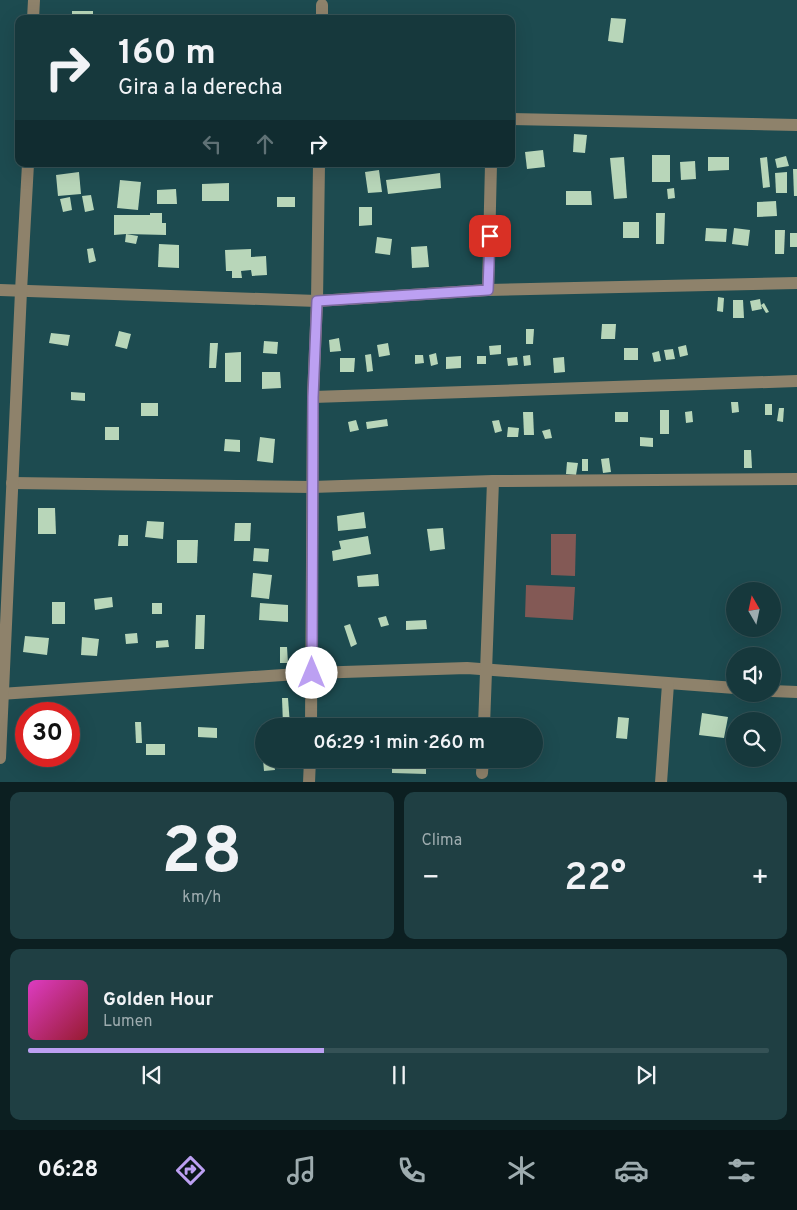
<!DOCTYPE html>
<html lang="es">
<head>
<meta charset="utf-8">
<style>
  :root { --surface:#16383c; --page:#1f3f43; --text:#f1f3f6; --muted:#9eacaf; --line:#355256; --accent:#bca0f2 }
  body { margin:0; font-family:Overpass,sans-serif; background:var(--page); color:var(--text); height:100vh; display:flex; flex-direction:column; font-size:19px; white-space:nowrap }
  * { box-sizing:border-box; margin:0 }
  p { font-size:16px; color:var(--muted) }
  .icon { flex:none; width:28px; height:28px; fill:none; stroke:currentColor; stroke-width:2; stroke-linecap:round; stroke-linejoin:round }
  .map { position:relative; height:782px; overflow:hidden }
  .side { display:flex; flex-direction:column; gap:10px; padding:10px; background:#0c1f21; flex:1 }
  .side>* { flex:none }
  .guide { position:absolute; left:15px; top:15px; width:500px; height:152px; border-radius:10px; box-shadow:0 5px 20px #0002,0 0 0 1px var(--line); background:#16383c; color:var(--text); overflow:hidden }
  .needle { width:32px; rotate:351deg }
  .controls { position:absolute; left:726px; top:582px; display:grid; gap:10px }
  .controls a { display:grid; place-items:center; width:55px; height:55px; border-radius:50%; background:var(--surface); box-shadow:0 5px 20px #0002,0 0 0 1px var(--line); font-size:25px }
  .speed { position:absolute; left:15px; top:702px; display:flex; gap:10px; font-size:25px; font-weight:700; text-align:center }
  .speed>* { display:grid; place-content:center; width:65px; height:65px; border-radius:50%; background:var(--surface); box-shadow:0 5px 20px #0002,0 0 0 1px var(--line); line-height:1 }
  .speed .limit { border:8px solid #d22; background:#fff; color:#111 }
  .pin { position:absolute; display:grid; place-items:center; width:42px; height:42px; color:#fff; margin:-21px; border-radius:10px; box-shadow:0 2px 8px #0006 }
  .me { position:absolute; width:55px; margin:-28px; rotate:0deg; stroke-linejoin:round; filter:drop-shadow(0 0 4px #0008) }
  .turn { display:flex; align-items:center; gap:18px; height:105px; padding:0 20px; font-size:22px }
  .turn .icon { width:65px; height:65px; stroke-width:2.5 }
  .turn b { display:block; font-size:35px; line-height:42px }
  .lanes { display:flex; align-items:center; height:48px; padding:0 20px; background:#0003; justify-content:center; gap:25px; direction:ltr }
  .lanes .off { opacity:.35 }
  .big { font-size:38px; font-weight:600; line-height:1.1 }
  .side .card { flex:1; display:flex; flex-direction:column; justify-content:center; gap:8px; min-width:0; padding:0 18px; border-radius:10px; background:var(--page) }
  .side .dial { align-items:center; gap:0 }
  .dial b { font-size:65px; line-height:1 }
  .song { display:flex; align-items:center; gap:15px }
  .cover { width:60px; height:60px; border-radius:8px; background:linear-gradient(135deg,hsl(310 70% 55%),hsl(350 70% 35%)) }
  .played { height:5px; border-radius:2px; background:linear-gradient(90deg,var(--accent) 40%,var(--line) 40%) }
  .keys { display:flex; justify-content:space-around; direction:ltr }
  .heat { display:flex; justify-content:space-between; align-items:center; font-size:28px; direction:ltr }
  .side .tiles { flex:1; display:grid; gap:10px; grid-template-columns:1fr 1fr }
  .card:last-child { grid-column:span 2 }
  .trip { position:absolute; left:255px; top:718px; width:288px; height:50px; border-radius:25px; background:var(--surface); box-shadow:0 5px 20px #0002,0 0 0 1px var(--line); font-weight:600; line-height:50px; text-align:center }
  .dock { display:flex; height:80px; justify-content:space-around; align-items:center; background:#091618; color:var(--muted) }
  .dock .icon { width:35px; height:35px }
  .dock .active { color:var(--accent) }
  .dock b { font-size:22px; color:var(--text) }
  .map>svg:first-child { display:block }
</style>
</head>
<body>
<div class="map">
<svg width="797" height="783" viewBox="0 0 797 783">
  <rect width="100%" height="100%" fill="#1d4b50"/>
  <!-- green -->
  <g fill="#835955">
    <polygon points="551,534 576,534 575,576 551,575"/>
    <polygon points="526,585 575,587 573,620 525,617"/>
  </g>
  <!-- building -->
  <g fill="#b8d6b9">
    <rect x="72" y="11" width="21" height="8"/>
    <polygon points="611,18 626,19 623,43 608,41"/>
    <polygon points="574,134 587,135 585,153 573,152"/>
    <polygon points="543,150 545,167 527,169 525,152"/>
    <rect x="652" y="155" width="18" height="27"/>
    <polygon points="786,156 789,166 777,168 775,159"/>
    <polygon points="624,157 627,198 614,199 610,158"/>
    <polygon points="708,157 729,157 729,170 708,171"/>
    <polygon points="767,157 770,187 763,188 760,158"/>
    <polygon points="695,161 696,179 681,180 680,162"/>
    <polygon points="793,169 797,169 797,196 794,196"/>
    <polygon points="379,170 382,192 368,193 365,172"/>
    <polygon points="79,172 81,194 58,196 56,175"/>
    <polygon points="787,172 787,193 776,193 775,173"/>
    <polygon points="440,173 441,188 388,194 386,180"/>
    <polygon points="120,180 141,182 138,210 117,208"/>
    <polygon points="229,183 229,201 202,201 202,184"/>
    <polygon points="674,188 675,198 668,199 667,189"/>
    <polygon points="176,189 177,204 157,204 157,190"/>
    <polygon points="566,191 591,191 592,205 566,205"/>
    <polygon points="91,195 94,210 85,212 82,196"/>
    <polygon points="70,197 72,210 63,212 60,199"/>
    <rect x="277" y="197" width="18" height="10"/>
    <polygon points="776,201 777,216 757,217 757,202"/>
    <polygon points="359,207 372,207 372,225 359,226"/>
    <polygon points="150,213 162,213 162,223 166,223 166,235 126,234 138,236 136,244 125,242 126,234 114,235 114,215 150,215"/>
    <polygon points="656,213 665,213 664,244 656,244"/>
    <rect x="623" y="222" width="16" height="16"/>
    <polygon points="706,228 727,229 726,242 705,241"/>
    <polygon points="734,228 750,230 748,246 732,244"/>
    <polygon points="775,230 785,230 784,254 775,254"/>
    <rect x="790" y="233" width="7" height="14"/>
    <polygon points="377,237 392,239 390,255 375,253"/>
    <polygon points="159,244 179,245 179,268 158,267"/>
    <polygon points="427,246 429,267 412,268 411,247"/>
    <polygon points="93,248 96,261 89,263 87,249"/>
    <polygon points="251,249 251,257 266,256 267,275 252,276 251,270 241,271 242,278 232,278 232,271 226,271 225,250"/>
    <polygon points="718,297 724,298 723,312 717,311"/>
    <polygon points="760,299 761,305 764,303 769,312 766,313 761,305 762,309 752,311 750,301"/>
    <polygon points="733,300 743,300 744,318 733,318"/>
    <polygon points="602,324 616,324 615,339 601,339"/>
    <polygon points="526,329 534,329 533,344 526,344"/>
    <polygon points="119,331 131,334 127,349 115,346"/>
    <polygon points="51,333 70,335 68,346 49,343"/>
    <polygon points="339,338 341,351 330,352 329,340"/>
    <polygon points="264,341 278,342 277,354 263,353"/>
    <polygon points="210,343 218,343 216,368 209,368"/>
    <polygon points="388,343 390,355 379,357 377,345"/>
    <polygon points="501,345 501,354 490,355 489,346"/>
    <polygon points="686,345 688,355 680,357 678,347"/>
    <rect x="624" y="348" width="14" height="12"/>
    <polygon points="673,349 675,359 666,360 664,350"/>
    <polygon points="659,351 661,361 654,362 652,353"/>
    <polygon points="241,352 241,382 225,382 225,353"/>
    <polygon points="436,353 438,364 431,366 429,355"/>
    <polygon points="371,354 373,371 367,372 365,355"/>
    <polygon points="415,355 423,355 424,363 415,364"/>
    <polygon points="530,355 531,365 524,366 523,356"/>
    <polygon points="461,356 461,368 446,369 446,357"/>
    <rect x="477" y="356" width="9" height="8"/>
    <polygon points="517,357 518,365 508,366 507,358"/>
    <polygon points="564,357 565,372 554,373 553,358"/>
    <polygon points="340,358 355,358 354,372 340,372"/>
    <polygon points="262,372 280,372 281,388 262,389"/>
    <polygon points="71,392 85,393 85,401 71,400"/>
    <polygon points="731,402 738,402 739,412 732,413"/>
    <rect x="141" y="403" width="17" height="13"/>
    <rect x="765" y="404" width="7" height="11"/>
    <polygon points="779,408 784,408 783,422 777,421"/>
    <rect x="660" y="410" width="9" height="24"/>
    <polygon points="692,411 693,422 686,423 685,412"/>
    <polygon points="523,412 533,412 534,435 524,435"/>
    <rect x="615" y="412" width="13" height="10"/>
    <polygon points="387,419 388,426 367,429 366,422"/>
    <polygon points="356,420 359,430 350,432 348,422"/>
    <polygon points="499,420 502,431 495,433 492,421"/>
    <rect x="105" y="427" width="14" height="13"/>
    <polygon points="508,427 519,428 518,437 507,437"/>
    <polygon points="550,429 552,438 545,439 542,431"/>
    <polygon points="260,437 275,439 273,463 257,461"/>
    <polygon points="640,437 653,438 653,447 640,446"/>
    <polygon points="225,439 240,440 240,452 224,451"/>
    <polygon points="744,450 751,450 752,468 744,468"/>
    <polygon points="609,458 611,472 603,473 601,459"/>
    <rect x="582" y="459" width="6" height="12"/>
    <polygon points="567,462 578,463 576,475 566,474"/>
    <polygon points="38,508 55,508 56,534 38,534"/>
    <polygon points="364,512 366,528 338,531 337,516"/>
    <polygon points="147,521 164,522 163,539 145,537"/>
    <polygon points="235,523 251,523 250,541 234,541"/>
    <polygon points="443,528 445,549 430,551 427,529"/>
    <polygon points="119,535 128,535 128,546 118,546"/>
    <polygon points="368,536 371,554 333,561 332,551 341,549 339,541"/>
    <polygon points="177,540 198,540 197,563 177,563"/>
    <polygon points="254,548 269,549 268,562 253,561"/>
    <polygon points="253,573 272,575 269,599 251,597"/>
    <polygon points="378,574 379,586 358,587 357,576"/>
    <polygon points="112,597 113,607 95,610 94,599"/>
    <rect x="52" y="602" width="13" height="22"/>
    <rect x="152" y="603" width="10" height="11"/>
    <polygon points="260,603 288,605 288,622 259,620"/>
    <polygon points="196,615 205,615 204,649 195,649"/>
    <polygon points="386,616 389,625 381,627 378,618"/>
    <polygon points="426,620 427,629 406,630 406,621"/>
    <polygon points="350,624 357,644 351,647 344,626"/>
    <polygon points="137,633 138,643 126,644 125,634"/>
    <polygon points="25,636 49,638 47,655 23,652"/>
    <polygon points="82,637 99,639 97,656 81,655"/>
    <polygon points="168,640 169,647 156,648 156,641"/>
    <polygon points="280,647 287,647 288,663 280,663"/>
    <polygon points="282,698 288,698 290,725 283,725"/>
    <polygon points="23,712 26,712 26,749 25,749"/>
    <polygon points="702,713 728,717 724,738 699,735"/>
    <polygon points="618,717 629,718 627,739 616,738"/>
    <polygon points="135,722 141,722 142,743 136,743"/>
    <polygon points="198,727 217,728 217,738 198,737"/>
    <rect x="146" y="744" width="19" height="11"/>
    <polygon points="263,759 274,759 275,770 264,771"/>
    <polygon points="392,759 426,759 426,774 392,773"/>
  </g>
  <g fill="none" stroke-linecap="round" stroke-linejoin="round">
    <!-- minor -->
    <g stroke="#8e826b" stroke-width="12">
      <polyline points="33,19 34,0"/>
      <polyline points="322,19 322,5"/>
      <polyline points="511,119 797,125"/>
      <polyline points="0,290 317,301 488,290 797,283"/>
      <polyline points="488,290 491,164"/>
      <polyline points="313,397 797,381"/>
      <polyline points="12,483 312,487 493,481 797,479"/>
      <polyline points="772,691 797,692"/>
      <polyline points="0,694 312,673 467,668 735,688"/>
      <polyline points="311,726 313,397 317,301 319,164"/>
      <polyline points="484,726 493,481"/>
      <polyline points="0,758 21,291 28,164"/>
      <polyline points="482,773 483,759"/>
      <polyline points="309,783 310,759"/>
      <polyline points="661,783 668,684"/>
    </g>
  </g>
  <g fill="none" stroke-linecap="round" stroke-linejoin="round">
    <!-- route casing -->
    <g stroke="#7a689d" stroke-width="12">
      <polyline id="route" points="312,673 313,397 317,301 488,290 490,236"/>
    </g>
    <!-- route -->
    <use href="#route" stroke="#bca0f2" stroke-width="9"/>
  </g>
</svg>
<div class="controls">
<a><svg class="needle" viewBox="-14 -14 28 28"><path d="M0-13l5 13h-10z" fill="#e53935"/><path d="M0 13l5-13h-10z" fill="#9eacaf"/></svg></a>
<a><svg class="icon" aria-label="sound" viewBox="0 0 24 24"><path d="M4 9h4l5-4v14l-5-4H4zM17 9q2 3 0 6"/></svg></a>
<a><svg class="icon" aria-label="search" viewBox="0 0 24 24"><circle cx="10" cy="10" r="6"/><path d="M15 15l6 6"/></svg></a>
</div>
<div class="speed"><div class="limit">30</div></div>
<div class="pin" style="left:490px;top:236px;background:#d93025"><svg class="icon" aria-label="arrive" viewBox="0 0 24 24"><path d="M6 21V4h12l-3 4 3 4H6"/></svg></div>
<svg class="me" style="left:312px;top:673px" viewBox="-20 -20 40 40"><circle r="19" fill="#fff"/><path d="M0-13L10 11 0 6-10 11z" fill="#bca0f2"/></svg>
<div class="trip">06:29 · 1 min · 260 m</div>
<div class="guide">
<div class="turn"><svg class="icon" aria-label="right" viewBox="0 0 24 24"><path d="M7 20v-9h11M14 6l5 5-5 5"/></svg><div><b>160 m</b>Gira a la derecha</div></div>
<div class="lanes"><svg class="icon off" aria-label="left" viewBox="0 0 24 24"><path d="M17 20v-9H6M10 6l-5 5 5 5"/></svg><svg class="icon off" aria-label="ahead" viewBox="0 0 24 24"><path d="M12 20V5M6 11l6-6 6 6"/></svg><svg class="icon" aria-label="right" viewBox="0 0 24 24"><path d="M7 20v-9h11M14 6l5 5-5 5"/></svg></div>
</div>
</div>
<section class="side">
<div class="tiles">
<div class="card dial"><b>28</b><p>km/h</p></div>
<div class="card"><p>Clima</p>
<div class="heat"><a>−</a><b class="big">22°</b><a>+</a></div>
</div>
<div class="card">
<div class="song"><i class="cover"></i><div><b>Golden Hour</b><p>Lumen</p></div></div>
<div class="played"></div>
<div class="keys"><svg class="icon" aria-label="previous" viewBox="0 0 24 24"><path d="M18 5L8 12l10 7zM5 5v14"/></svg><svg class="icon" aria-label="pause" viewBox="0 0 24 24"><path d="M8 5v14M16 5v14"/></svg><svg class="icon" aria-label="next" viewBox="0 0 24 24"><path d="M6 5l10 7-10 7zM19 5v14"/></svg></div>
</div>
</div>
</section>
<nav class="dock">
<b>06:28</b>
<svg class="icon active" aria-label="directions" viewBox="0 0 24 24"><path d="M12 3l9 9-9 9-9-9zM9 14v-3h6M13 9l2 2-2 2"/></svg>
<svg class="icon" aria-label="music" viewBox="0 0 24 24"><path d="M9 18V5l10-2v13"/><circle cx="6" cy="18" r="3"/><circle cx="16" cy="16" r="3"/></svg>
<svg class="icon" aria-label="phone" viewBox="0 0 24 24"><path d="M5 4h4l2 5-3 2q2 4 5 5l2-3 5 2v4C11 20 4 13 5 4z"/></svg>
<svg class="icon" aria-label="climate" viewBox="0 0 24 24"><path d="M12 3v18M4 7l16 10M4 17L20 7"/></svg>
<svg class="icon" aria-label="car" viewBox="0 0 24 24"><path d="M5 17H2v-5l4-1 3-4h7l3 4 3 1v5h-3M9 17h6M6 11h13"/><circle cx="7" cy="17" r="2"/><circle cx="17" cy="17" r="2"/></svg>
<svg class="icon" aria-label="filters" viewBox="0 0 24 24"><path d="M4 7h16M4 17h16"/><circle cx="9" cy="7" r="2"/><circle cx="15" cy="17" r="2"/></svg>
</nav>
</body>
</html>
